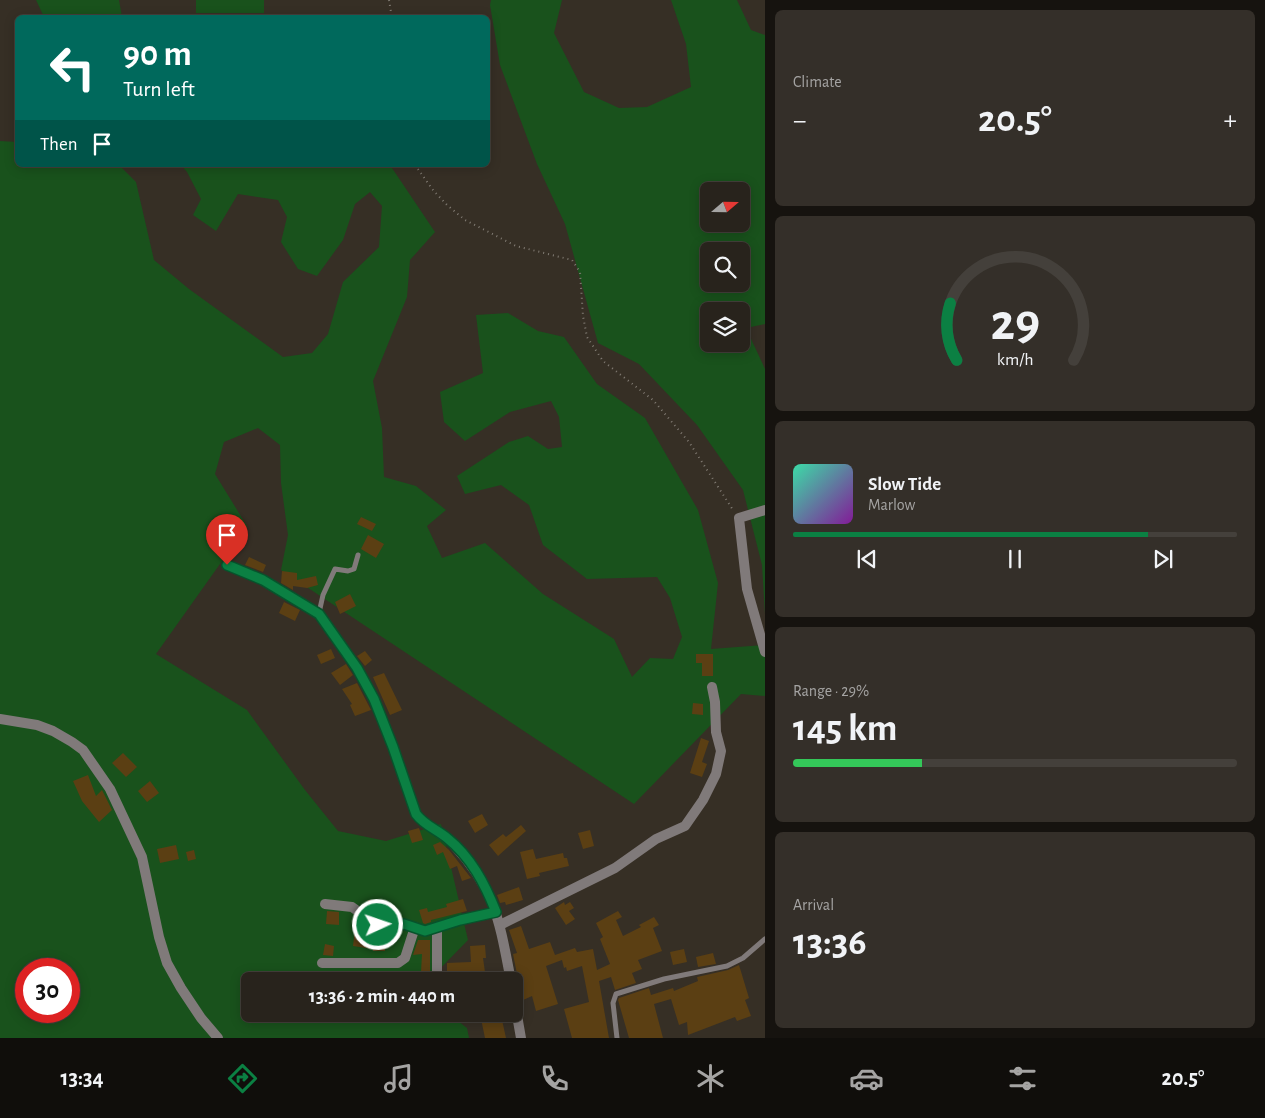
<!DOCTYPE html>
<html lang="en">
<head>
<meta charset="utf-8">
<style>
  :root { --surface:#28231c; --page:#342f29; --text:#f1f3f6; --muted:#a5a4a3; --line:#44403b; --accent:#0b8043 }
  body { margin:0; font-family:"Alegreya Sans",sans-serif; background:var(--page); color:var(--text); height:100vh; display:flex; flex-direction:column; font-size:19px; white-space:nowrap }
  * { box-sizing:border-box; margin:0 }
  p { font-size:16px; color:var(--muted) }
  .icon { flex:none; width:28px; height:28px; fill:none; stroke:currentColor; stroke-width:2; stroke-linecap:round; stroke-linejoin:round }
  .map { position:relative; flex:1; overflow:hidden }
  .sheet { display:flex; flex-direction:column; gap:10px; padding:10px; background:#16130f; width:500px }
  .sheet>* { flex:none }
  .top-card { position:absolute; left:15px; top:15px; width:475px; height:152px; border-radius:8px; box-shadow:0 2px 12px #0003,0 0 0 1px var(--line); background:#00695c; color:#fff; overflow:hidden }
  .needle { width:32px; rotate:70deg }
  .buttons { position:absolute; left:700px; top:182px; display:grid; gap:10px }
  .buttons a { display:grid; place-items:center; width:50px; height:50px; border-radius:8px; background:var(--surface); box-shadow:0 2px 12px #0003,0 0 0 1px var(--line); font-size:25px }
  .speed { position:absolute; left:15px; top:958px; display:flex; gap:10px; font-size:25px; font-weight:700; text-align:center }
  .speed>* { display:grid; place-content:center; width:65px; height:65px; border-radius:50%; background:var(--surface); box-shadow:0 2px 12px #0003,0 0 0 1px var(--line); line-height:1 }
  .speed .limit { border:8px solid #d22; background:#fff; color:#111 }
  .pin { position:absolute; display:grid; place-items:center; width:42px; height:42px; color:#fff; margin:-51px -21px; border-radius:50% 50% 50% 0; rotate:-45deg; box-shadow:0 0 5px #0007 }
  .pin .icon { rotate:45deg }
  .me { position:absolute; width:55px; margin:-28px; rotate:87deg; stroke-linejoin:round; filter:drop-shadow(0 0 4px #0008) }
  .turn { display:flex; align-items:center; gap:18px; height:105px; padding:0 25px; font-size:22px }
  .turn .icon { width:65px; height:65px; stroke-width:2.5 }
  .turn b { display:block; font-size:35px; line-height:42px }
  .then { display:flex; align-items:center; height:48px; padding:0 25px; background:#0003; gap:10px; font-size:19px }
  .big { font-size:38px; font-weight:600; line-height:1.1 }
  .sheet .widget { flex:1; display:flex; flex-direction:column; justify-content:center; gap:8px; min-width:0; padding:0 18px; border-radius:8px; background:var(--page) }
  .sheet .dial { align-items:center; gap:0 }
  .dial svg { height:130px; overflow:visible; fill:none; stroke:var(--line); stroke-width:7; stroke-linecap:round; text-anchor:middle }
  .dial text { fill:var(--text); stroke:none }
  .song { display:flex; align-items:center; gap:15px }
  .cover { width:60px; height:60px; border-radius:8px; background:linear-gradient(135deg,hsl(160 70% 55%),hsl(290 70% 35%)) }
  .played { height:5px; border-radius:2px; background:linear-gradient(90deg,var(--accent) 80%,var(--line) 80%) }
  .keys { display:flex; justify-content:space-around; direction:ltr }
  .heat { display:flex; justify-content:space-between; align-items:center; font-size:28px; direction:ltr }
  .charge { height:8px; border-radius:4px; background:linear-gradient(90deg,#34c759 29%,var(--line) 0) }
  .trip { position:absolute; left:241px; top:972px; width:282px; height:50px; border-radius:8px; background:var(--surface); box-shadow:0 2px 12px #0003,0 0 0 1px var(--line); font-weight:600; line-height:50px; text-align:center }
  .tabs { display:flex; height:80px; justify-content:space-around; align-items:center; background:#100e0b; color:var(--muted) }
  .tabs .icon { width:35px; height:35px }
  .tabs .active { color:var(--accent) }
  .tabs b { font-size:22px; color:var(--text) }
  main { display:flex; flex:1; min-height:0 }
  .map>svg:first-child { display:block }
</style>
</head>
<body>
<main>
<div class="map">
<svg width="765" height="1038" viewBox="0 0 765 1038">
  <rect width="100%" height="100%" fill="#362f25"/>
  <!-- green -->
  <g fill="#19521c" fill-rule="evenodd">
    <polygon points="36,0 119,0 122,17 44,17"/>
    <rect x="196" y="0" width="68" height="13"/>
    <path d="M491,0H562L554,33L584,92L619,108L647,107L691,87L686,44L671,0H737L751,30L765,35V324L746,328L765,369V614L762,565L743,490L697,425L639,364L598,343L565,224L537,164L500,65L490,5ZM709,191H741V224H709ZM709,251H741V284H709ZM709,311H741V344H709Z"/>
    <path d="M0,141L17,142L18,165H119L136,182L154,260L189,289L283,357L312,353L328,334L343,282L379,247L382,206L370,192L355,204L343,240L317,276L298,269L281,242L287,217L278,200L238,194L216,231L193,215L201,199L187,172L181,165H390L435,232L410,260L407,297L373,381L382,428L384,477L416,486L446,510L427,526L442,558L485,543L543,594L614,639L632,677L650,658L673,659L682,637L670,598L657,577L587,579L543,545L529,505L501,485L465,494L457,476L509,442L528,436L548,449L562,447L559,417L551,401L510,412L465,441L444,422L440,392L483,373L476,315L508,313L538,331L564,337L597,384L645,418L698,510L718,583L711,649L765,645V696L741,694L634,804L281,570L288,535L281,483L280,445L258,428L224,442L215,474L247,526L156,654L247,710L305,790L338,831L386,841L441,824L468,940L428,981H250V1014H449L467,1028L469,1038H0ZM26,969H69V1011H26Z"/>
  </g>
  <!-- building -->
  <g fill="#5b3f13">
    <polygon points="361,517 376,524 372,531 357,524"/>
    <polygon points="368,535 384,544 376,558 361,549"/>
    <polygon points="249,557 266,565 263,572 245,565"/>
    <polygon points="282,571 297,573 297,580 316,576 318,585 307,588 293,586 293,590 281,583"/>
    <polygon points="350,594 356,606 340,614 335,602"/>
    <polygon points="284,602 300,610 295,621 279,613"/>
    <polygon points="331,649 335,658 321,664 317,655"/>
    <polygon points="365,651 372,660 365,666 357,656"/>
    <polygon points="696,654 713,654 713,676 702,676 702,663 696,663"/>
    <polygon points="346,664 353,675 340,685 331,673"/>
    <polygon points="384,673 402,710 390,715 373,677"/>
    <polygon points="357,683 371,710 355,716 350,705 352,704 342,689"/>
    <polygon points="693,703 703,704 703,715 692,714"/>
    <polygon points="701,738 709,741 702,762 707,764 702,777 690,773"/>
    <polygon points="123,753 137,767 126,777 112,763"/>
    <polygon points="88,775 96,796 102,790 112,810 99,822 82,801 73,781"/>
    <polygon points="150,781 159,793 147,802 138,791"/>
    <polygon points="482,814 488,825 475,833 468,821"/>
    <polygon points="521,825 526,831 498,856 489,845 503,834 506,837"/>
    <polygon points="419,828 423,840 412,843 408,831"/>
    <polygon points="590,830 594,846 583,849 578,833"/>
    <polygon points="440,842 449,850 471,878 462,881 457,866 450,869 443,852 437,855 433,845"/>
    <polygon points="176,845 179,859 160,863 157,849"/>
    <polygon points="533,849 536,859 563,853 564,858 567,858 569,866 539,873 540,876 527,879 520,852"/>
    <polygon points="194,850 196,859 188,861 186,852"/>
    <polygon points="519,887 523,900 506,905 505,902 500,903 497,895"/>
    <polygon points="463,899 467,911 431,920 431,922 425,924 423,923 419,910 427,908 428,912 447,907 446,904"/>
    <polygon points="368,900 380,900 380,914 373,913 367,910"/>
    <polygon points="564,902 565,905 570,902 574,908 569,911 575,919 566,925 555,908"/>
    <polygon points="327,911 339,912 339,925 326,924"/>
    <polygon points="618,911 622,917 616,920 623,936 641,927 639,925 654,917 659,925 653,928 662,951 638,960 642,969 632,973 636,983 615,990 611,977 599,981 609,1038 572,1038 564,1009 589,1002 582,966 567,971 566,967 564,968 562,960 546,966 558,1004 536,1011 532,996 521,1001 517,990 520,989 513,954 517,953 509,930 521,926 529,949 550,942 555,955 575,948 577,952 593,949 597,970 610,964 600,939 603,937 596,923"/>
    <polygon points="355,929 366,931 365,935 385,935 385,951 373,951 373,949 353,946"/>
    <polygon points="418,940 430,940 430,981 398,981 397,975 421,972 422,954 413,955"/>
    <polygon points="325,944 334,946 333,956 323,955"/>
    <polygon points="485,945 486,958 483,958 485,972 468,974 470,981 447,981 447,963 471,962 470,946"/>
    <polygon points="684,949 687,962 673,965 670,952"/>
    <polygon points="713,953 716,964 698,967 696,957"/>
    <polygon points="739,965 749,998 745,1000 751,1016 737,1021 735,1017 688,1035 687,1022 679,1025 671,999 654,1004 663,1038 629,1038 618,1000 619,998 649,988 651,995 673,988 674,991 698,981 697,977 728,970"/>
    <polygon points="375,973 376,981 359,981 358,974"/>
    <polygon points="480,1014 510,1014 510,1018 502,1020 506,1038 485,1038"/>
  </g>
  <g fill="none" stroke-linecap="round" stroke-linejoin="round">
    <!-- path -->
    <g stroke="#837d75" stroke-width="2" stroke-dasharray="1 4" stroke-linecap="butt">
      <polyline points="389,0 392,18"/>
      <polyline points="415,165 433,190 447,205 465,220 516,246 572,260 580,272 583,316 587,337 603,361 653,400 689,442 733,510"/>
    </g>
    <!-- service -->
    <g stroke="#807a7a" stroke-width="5">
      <polyline points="319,613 323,595 335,569 348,571 354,569 358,555"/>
      <polyline points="617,1038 613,1003 616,994 664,979 727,966 743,958 765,939"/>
    </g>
    <!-- minor -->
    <g stroke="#807a7a" stroke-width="10">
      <polyline points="765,510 739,518 747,589 765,652"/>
      <path d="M227,565L263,580L319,614L357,668L374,699L393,747L416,814C426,827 443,833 454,845C496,889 500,925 511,981"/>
      <polyline points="0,719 37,725 53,731 72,742 83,750 110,789 142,857 159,937 167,963 181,988 201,1018 218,1038"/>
      <polyline points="325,904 352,907 377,925 388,926 404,924 425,931 460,920 496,912"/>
      <polyline points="500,925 615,868 656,839 685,826 703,800 716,774 721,751 716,732 715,702 712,687"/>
      <polyline points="437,928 437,981"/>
      <polyline points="322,963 398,963 405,958 415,927"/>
      <polyline points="515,1004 521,1038"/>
    </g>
  </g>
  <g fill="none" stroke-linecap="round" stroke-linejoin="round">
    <!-- route casing -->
    <g stroke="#07532c" stroke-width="12">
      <path id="route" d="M227,565L263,580L319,614L357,668L374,699L393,747L416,814C424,825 436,829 447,838C471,857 485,884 496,912L460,920L425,931L404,924L392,926L378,925"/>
    </g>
    <!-- route -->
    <use href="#route" stroke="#0b8043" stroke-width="9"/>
  </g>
</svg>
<div class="buttons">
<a><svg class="needle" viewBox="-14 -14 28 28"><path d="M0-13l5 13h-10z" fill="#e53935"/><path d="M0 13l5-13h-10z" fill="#a5a4a3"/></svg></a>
<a><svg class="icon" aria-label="search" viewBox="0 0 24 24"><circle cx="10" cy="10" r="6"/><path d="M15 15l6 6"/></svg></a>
<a><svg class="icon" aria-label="layers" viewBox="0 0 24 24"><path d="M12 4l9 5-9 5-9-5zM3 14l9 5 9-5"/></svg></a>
</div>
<div class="speed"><div class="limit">30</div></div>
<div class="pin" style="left:227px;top:565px;background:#d93025"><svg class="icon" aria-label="arrive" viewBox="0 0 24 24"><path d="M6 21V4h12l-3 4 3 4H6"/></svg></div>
<svg class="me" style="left:378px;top:925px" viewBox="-20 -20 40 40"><circle r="17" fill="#0b8043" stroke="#fff" stroke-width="3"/><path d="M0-11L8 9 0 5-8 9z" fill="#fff"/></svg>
<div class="trip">13:36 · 2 min · 440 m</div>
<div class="top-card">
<div class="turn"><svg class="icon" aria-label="left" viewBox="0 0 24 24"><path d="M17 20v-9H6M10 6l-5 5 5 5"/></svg><div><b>90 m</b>Turn left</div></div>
<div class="then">Then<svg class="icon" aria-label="arrive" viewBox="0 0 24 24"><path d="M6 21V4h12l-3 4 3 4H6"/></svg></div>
</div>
</div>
<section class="sheet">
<div class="widget"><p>Climate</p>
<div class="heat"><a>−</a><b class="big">20.5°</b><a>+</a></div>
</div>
<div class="widget dial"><svg viewBox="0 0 100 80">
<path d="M14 69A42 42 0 1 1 86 69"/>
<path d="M14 69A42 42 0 0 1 10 34" stroke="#0b8043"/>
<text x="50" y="56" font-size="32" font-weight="700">29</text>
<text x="50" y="72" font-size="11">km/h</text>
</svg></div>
<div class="widget">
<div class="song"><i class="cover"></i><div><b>Slow Tide</b><p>Marlow</p></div></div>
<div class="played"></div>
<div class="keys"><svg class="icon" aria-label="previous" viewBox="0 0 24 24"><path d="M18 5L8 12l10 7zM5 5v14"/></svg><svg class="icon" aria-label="pause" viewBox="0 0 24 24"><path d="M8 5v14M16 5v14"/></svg><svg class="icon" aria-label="next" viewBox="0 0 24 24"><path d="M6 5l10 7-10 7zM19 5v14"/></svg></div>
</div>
<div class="widget"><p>Range · 29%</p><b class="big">145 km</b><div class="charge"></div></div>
<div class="widget"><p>Arrival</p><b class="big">13:36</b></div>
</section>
</main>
<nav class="tabs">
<b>13:34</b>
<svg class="icon active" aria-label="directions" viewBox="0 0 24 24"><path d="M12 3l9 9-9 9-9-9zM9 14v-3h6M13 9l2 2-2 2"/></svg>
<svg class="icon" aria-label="music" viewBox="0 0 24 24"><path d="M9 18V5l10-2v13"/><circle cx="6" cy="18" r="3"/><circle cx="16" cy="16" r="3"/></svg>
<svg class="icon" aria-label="phone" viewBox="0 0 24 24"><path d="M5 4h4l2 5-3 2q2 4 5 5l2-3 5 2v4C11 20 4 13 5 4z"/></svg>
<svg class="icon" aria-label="climate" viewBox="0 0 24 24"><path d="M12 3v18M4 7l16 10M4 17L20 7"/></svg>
<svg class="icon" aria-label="car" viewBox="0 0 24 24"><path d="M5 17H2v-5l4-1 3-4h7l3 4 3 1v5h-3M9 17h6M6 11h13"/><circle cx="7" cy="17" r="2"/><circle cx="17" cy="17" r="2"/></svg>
<svg class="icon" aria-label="filters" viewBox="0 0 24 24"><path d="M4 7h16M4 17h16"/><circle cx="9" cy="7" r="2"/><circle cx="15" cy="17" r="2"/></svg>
<b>20.5°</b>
</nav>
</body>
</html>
